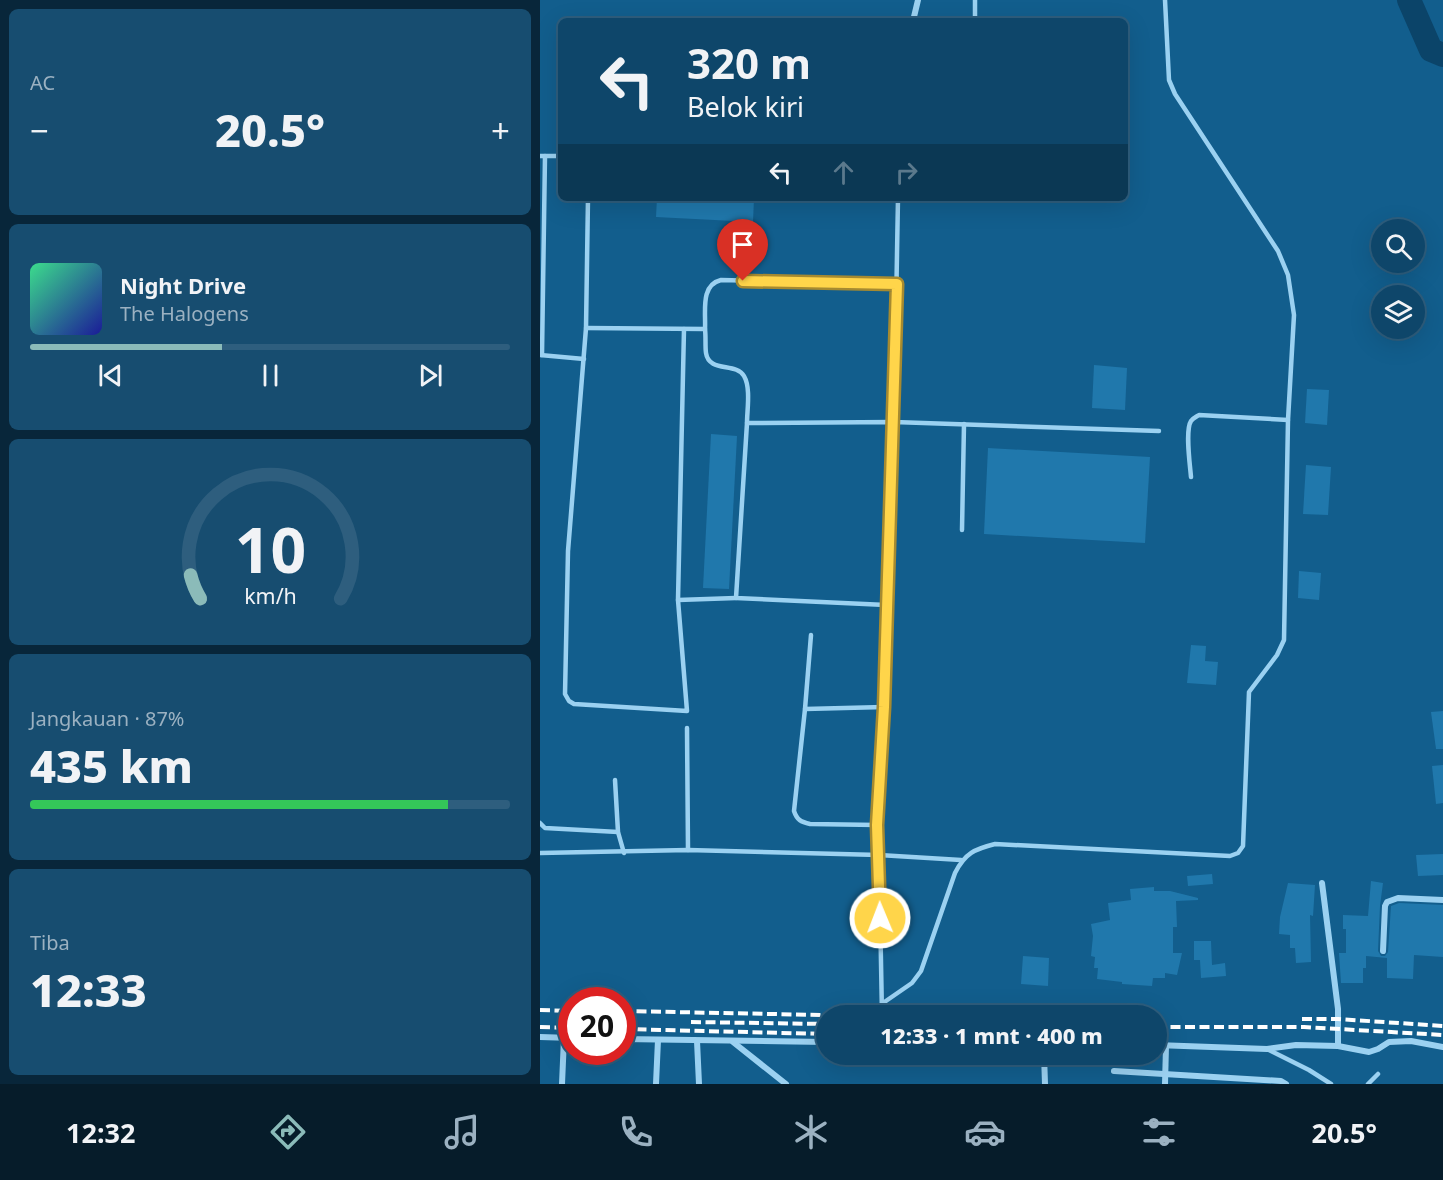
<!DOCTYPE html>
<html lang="id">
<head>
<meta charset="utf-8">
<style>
  :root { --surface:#0e466a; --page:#174d70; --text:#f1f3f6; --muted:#9bb1c1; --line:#2e5e7e; --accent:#8bbbb9 }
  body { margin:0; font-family:"Noto Sans",sans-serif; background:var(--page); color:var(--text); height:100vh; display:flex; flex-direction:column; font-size:22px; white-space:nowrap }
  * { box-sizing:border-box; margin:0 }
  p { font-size:20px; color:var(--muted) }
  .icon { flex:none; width:33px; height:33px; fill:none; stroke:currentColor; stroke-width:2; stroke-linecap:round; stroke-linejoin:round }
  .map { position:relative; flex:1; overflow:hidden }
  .sheet { display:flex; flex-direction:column; gap:9px; padding:9px; background:#08263a; width:540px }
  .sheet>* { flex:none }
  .top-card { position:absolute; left:18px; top:18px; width:570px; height:183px; border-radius:9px; box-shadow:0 6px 24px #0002,0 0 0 2px var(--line); background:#0e466a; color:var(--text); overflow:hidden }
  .buttons { position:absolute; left:831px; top:219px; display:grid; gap:12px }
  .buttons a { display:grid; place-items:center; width:54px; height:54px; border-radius:50%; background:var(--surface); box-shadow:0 6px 24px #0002,0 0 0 2px var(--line); font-size:30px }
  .speed { position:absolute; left:18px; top:987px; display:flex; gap:12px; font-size:30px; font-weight:700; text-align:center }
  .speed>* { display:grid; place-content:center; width:78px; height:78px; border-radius:50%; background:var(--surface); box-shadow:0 6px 24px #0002,0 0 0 2px var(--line); line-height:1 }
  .speed .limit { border:9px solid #d22; background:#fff; color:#111 }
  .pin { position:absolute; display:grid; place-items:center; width:51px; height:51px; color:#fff; margin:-62px -26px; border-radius:50% 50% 50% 0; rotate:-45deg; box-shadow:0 0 6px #0007 }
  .pin .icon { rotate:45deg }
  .me { position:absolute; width:66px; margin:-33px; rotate:359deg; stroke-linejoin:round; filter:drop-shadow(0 0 4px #0008) }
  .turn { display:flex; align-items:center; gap:21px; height:126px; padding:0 30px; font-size:27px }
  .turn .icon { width:78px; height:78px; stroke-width:2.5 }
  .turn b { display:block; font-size:42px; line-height:51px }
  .lanes { display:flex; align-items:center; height:57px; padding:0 30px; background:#0003; justify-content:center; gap:30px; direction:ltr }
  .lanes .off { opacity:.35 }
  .big { font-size:45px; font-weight:800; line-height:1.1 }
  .sheet .card { flex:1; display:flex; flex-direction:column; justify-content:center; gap:9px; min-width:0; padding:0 21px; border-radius:9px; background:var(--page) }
  .sheet .dial { align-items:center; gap:0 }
  .dial svg { height:156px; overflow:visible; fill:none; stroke:var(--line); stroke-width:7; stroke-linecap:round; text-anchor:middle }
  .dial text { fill:var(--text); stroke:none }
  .song { display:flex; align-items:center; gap:18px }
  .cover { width:72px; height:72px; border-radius:9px; background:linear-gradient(135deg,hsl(150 70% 55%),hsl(240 70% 35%)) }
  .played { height:6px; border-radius:3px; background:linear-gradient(90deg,var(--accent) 40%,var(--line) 40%) }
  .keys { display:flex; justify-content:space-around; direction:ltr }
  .heat { display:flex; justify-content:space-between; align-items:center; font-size:33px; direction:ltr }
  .charge { height:9px; border-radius:4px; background:linear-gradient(90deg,#34c759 87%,var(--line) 0) }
  .trip { position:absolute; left:276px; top:1005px; width:351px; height:60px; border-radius:30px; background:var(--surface); box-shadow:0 6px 24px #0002,0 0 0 2px var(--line); font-weight:800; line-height:60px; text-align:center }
  .dock { display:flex; height:96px; justify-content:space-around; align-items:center; background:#061c2a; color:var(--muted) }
  .dock .icon { width:42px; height:42px }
  .dock .on { color:var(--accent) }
  .dock b { font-size:27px; color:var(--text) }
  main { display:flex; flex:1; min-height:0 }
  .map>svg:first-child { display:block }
</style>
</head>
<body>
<main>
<section class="sheet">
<div class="card"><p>AC</p>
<div class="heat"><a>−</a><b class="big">20.5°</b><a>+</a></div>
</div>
<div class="card">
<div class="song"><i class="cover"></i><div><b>Night Drive</b><p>The Halogens</p></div></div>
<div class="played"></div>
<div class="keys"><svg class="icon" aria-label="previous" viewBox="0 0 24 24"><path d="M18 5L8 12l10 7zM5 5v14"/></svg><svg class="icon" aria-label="pause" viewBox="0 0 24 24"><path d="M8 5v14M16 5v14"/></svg><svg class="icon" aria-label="next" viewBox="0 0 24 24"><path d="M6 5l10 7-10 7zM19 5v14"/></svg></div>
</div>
<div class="card dial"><svg viewBox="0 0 100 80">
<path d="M14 69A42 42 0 1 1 86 69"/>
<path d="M14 69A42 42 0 0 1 9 57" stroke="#8bbbb9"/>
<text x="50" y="56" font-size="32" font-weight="700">10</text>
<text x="50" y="72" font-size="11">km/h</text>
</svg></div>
<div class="card"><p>Jangkauan · 87%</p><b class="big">435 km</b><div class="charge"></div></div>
<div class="card"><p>Tiba</p><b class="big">12:33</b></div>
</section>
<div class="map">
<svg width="903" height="1084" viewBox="0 0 903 1084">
  <rect width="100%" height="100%" fill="#125e8d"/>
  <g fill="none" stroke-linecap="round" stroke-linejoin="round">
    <!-- river -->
    <polyline stroke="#0b4469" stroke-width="24" points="869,0 891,50 903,55"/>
  </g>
  <!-- building -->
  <g fill="#2078ac">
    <polygon points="117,198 214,198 213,222 116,217"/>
    <polygon points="554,365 587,368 585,410 552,408"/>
    <polygon points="767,389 789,390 787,425 765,423"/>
    <polygon points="171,434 197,436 189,589 163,588"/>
    <polygon points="448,448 610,457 605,543 444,534"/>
    <polygon points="766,465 791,467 788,515 763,514"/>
    <polygon points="759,571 781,573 779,600 758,598"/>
    <polygon points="651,645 666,646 665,661 678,662 676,685 647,683"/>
    <polygon points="903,711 903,749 896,749 891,712"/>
    <polygon points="903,765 903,803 896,804 892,766"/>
    <polygon points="903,854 903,875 878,876 876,855"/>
    <polygon points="672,874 673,884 648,886 647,876"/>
    <polygon points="831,881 843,883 840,906 838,951 841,956 845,956 848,952 851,906 859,903 903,905 903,957 874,955 873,979 847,978 847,958 826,956 826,968 823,968 823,983 801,983 799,953 806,953 806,929 803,929 803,915 828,916"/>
    <polygon points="748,883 775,885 773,916 770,915 771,962 756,963 755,948 750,948 750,935 739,934 740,917"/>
    <polygon points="614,887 614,891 630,891 658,898 658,900 636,901 637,927 633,927 633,953 642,953 637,975 625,973 625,978 613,978 612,986 582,984 582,982 557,979 558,968 554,968 555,957 551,956 553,936 551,924 570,920 568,903 591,900 590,889"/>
    <polygon points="654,941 671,941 672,965 685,963 686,976 661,978 660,960 654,960"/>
    <polygon points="483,956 509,958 508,986 481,984"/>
  </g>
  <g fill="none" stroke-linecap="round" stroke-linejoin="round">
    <!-- lane -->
    <g stroke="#9bd1f1" stroke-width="4.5">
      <polyline points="435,21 435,0"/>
      <polyline points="0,156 21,156"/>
      <polyline points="48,198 46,328 28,551 25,694 29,701 34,704 147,711 138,600 144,329"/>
      <polyline points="358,198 354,422 344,707 337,825 339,855 421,860"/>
      <path d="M46,328L165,329C166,312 160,285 181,280L357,284"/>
      <path d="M165,329C166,337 165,346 166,353C169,373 196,362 204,376C211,388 207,410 207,423"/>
      <polyline points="0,355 44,359"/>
      <polyline points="2,355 5,156"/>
      <path d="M651,477C650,465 645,430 651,421C653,418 656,417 659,415L748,420"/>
      <polyline points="422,530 424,424"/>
      <polyline points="138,600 196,598"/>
      <polyline points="346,605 196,598 207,423 354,422 619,431"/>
      <polyline points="271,635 265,709 344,707"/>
      <path d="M265,709L254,811C257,820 261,822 270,824L337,825"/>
      <polyline points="147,728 148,850"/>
      <polyline points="75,780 78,832 84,853"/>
      <polyline points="0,823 5,828 78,832"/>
      <polyline points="0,853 148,850 339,855 342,1016"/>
      <path d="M343,1003L372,983L381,971L415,873C425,853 435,849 455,844L690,856L698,853L703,846L709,692L737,655L744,640L748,420L754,315L748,275L738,251L635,94L629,80L625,0"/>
      <polyline points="727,1049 769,1070 791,1084"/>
      <polyline points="828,1084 838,1074"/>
    </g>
    <!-- street -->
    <g stroke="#9bd1f1" stroke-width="6">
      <polyline points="373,21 378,0"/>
      <polyline points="782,883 798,1009 798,1046"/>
      <polyline points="843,951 845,906 847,902 858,898 903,900"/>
      <polyline points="0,1037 32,1038"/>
      <polyline points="82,1039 286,1042"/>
      <polyline points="157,1041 159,1084"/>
      <polyline points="193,1042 246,1084"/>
      <polyline points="616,1045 727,1049 756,1045 798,1046 829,1052 838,1049 849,1042 871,1041 903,1047"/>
      <polyline points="504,1054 505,1084"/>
      <polyline points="574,1071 741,1081 746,1084"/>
      <polyline points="22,1084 24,1038"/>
      <polyline points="116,1084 118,1040"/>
      <polyline points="625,1084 626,1046"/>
    </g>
    <!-- rail -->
    <g stroke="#fff" stroke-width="4" stroke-dasharray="10 4.5" stroke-linecap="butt">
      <polyline points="0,1010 32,1011"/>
      <polyline points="82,1011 332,1016"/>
      <polyline points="762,1019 798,1019 903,1026"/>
      <polyline points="151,1022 286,1024"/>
      <polyline points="0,1027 32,1028"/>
      <polyline points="616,1027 764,1027 903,1035"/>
      <polyline points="82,1029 286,1034"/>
    </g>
  </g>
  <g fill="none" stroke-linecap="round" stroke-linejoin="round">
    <!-- route casing -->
    <g stroke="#a68a30" stroke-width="15">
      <polyline id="route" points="203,281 357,284 344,707 337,825 340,918"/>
    </g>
    <!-- route -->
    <use href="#route" stroke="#ffd54a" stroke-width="10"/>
  </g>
</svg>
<div class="buttons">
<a><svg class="icon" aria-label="search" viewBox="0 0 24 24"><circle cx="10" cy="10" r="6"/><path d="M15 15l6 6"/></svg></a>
<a><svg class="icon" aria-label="layers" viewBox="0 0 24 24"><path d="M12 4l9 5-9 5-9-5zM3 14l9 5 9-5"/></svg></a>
</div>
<div class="speed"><div class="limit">20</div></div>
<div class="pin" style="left:203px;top:281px;background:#d93025"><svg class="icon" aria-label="arrive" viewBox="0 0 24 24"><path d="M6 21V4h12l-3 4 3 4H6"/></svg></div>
<svg class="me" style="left:340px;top:918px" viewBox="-20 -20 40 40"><circle r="17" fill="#ffd54a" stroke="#fff" stroke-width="3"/><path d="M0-11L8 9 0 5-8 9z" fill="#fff"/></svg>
<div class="trip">12:33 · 1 mnt · 400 m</div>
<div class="top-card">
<div class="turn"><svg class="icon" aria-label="left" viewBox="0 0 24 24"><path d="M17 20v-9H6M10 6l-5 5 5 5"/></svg><div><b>320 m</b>Belok kiri</div></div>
<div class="lanes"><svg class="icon" aria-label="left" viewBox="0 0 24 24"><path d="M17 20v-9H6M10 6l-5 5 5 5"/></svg><svg class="icon off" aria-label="ahead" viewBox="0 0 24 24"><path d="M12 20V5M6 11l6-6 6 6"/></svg><svg class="icon off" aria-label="right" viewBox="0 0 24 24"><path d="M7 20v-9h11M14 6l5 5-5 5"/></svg></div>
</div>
</div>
</main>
<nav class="dock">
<b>12:32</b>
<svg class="icon on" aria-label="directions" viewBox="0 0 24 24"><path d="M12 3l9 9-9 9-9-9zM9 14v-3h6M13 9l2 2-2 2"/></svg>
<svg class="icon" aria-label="music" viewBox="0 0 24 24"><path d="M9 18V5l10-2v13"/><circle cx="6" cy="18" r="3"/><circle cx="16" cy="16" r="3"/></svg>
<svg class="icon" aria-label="phone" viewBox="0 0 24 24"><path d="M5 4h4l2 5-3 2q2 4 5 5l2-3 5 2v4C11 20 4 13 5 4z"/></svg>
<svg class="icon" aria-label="climate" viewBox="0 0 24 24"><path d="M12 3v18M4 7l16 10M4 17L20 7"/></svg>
<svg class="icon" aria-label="car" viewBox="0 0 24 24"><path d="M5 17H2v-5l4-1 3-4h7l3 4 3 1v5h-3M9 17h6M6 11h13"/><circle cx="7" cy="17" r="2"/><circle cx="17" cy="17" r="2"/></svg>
<svg class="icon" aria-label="filters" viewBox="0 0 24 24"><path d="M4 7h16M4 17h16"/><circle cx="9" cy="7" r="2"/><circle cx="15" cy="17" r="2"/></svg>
<b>20.5°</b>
</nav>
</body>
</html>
